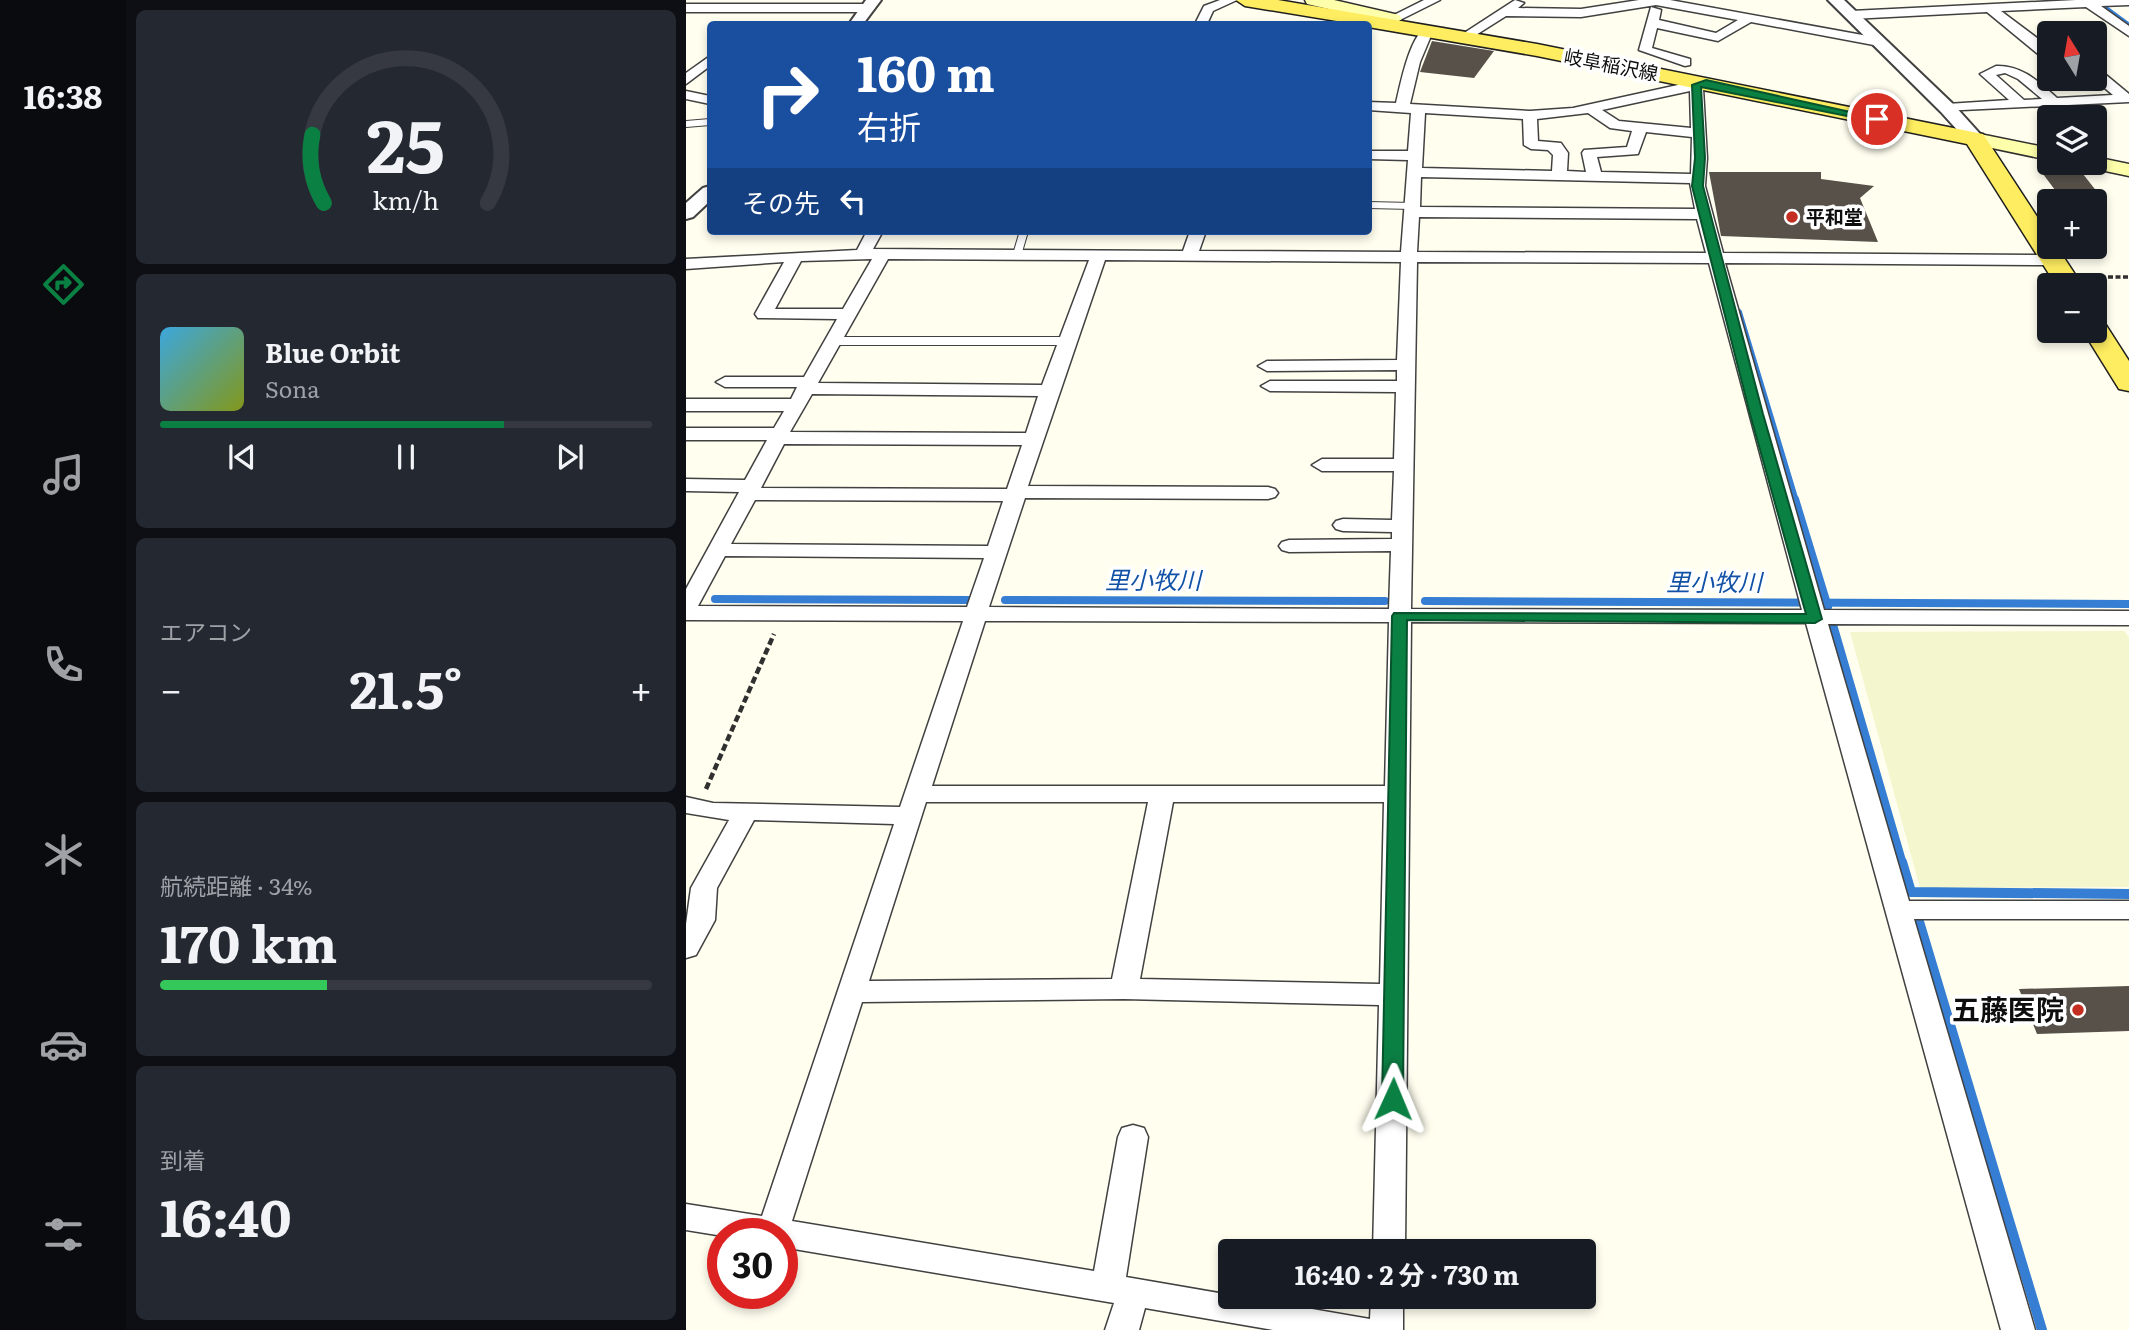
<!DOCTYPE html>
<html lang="ja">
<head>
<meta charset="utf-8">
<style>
  :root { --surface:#171b24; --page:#242831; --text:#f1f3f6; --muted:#9ea1a6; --line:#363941; --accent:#0b8043 }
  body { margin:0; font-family:Literata,"Noto Sans JP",serif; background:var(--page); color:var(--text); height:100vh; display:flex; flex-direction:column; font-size:26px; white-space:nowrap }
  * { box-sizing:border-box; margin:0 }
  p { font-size:23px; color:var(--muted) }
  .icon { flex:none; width:38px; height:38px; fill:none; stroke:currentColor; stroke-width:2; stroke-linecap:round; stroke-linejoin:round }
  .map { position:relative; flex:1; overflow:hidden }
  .sheet { display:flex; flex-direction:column; gap:10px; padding:10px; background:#0d0f14; width:560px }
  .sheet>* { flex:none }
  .guide { position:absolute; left:21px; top:21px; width:665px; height:214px; border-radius:7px; box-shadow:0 4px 10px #0003; background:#1a4fa0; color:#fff; overflow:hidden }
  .needle { width:46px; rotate:349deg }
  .fabs { position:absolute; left:1351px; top:21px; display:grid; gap:14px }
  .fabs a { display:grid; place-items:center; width:70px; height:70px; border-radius:7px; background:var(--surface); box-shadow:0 4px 10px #0003; font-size:35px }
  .speed { position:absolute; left:21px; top:1218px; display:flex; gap:14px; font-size:35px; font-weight:700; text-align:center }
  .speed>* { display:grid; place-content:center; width:91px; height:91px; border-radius:50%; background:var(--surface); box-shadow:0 4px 10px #0003; line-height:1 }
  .speed .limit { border:10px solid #d22; background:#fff; color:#111 }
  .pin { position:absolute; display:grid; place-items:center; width:60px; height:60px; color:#fff; margin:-30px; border:4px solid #fff; border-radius:50%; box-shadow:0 2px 7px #0007 }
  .me { position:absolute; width:77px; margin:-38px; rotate:1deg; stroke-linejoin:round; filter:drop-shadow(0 0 5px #0008) }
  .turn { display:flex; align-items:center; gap:24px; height:147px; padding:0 35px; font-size:32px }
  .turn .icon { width:91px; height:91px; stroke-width:2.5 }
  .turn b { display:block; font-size:49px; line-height:60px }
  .then { display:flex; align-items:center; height:66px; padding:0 35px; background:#0003; gap:14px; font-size:26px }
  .big { font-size:52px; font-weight:700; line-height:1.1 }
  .sheet .widget { flex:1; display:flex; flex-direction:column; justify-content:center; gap:10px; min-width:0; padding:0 24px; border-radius:10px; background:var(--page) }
  .sheet .dial { align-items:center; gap:0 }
  .dial svg { height:182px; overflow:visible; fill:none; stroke:var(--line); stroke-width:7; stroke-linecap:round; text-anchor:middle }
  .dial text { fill:var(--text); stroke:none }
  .song { display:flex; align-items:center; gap:21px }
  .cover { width:84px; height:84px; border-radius:10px; background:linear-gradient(135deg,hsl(200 70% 55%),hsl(70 70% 35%)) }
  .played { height:7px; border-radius:4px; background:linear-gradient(90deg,var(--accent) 70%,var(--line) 70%) }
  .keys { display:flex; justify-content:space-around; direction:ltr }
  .heat { display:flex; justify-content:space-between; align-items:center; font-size:38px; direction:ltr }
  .charge { height:10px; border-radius:5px; background:linear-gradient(90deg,#34c759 34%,var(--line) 0) }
  .trip { position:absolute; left:532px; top:1239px; width:378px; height:70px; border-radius:7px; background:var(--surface); box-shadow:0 4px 10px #0003; font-weight:700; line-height:70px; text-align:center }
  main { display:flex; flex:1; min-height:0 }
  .menu { display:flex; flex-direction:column; width:126px; justify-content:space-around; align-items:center; background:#090b0e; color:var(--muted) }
  .menu .icon { width:49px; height:49px }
  .menu .active { color:var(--accent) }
  .menu b { font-size:32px; color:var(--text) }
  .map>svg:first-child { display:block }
</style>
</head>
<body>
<main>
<nav class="menu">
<b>16:38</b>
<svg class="icon active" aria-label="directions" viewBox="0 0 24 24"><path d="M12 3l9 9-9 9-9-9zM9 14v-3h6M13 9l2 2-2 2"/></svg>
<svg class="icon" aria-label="music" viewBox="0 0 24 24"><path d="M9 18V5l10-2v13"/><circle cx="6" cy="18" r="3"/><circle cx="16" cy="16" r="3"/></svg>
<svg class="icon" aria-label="phone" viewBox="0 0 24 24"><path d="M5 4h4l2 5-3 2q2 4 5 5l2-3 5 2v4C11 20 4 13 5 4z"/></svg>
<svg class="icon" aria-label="climate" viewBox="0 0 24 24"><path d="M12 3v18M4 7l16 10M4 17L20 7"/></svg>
<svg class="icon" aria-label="car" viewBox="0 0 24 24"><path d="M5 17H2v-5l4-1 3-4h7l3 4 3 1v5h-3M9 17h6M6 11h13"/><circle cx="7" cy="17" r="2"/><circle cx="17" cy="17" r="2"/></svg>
<svg class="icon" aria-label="filters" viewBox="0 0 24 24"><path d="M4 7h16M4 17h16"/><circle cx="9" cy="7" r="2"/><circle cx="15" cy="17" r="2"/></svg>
</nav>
<section class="sheet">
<div class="widget dial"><svg viewBox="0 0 100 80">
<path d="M14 69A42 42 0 1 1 86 69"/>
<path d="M14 69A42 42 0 0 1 9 39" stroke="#0b8043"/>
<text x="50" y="56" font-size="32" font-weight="700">25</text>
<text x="50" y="72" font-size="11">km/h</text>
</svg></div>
<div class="widget">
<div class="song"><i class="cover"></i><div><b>Blue Orbit</b><p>Sona</p></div></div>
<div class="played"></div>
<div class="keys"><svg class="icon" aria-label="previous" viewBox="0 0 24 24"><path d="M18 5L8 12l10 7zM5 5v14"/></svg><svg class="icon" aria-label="pause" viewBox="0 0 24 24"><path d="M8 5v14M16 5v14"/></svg><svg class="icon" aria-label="next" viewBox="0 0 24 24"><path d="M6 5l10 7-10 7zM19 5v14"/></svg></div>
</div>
<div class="widget"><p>エアコン</p>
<div class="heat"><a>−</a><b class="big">21.5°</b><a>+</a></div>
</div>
<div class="widget"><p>航続距離 · 34%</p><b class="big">170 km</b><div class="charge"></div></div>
<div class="widget"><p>到着</p><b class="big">16:40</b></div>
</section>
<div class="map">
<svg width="1443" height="1330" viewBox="0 0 1443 1330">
  <rect width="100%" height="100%" fill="#fffeef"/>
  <!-- farmland -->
  <polygon fill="#f4f6ce" points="1438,631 1443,637 1443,887 1234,888 1164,632"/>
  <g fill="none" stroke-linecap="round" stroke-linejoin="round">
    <!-- stream-far3 -->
    <polyline stroke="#357ed3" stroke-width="4.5" points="1409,0 1443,25"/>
    <!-- stream-far2 -->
    <polyline stroke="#357ed3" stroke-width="6" points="1053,312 1110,501"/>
    <!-- stream-far1 -->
    <g stroke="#357ed3" stroke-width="8">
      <polyline points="1109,499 1142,607"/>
      <polyline points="29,599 287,600"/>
      <polyline points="319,600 699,601"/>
      <polyline points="739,601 1443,604"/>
      <polyline points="1146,621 1217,864"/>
    </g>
    <!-- stream -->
    <g stroke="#357ed3" stroke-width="10">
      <polyline points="1216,862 1225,892 1443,894"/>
      <polyline points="1231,915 1356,1330"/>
    </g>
  </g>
  <!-- building -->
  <g fill="#57514a">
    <polygon points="746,41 808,51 788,78 734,72"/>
    <polygon points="1393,169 1412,193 1372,194 1354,170"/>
    <polygon points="1023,172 1135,172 1135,179 1188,186 1174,198 1192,242 1035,236"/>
    <polygon points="1443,986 1443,1031 1351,1034 1333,989"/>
  </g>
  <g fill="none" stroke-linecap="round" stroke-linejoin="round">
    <!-- service-far1 casing -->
    <g stroke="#414141" stroke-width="8">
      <g id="service-far1">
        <polyline points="0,124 24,122"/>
        <polyline points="682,205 726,206"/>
      </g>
    </g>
    <!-- service casing -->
    <g stroke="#414141" stroke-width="10">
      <g id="service">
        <polyline points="331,255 338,231"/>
        <polyline points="147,341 381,341"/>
      </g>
    </g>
    <!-- minor casing -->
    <g stroke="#414141" stroke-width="3">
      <g id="minor">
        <polygon points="534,0 551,0 527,11 521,24 509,24 518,6"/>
        <polygon points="738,0 754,0 700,27 696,28 690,24"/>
        <polygon points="829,0 838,3 832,8 895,9 953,0 984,0 1193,38 1199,42 1193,46 1065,22 1032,41 971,28 966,48 1004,59 1004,65 999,66 953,50 965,7 975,10 973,20 1030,33 1052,20 970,5 895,17 820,16 782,40 778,41 772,37"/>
        <polygon points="1390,0 1443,0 1443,5 1415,6 1443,26 1443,36 1400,7 1315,11 1363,47 1363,55 1352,54 1301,12 1165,19 1159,15 1165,11"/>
        <polygon points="0,4 183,4 189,8 183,12 0,12"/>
        <path d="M741,27L747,31L734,62L724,104L844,111L887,108L1010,81L1025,80V86L1017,88L1021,158L1019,186L1037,253L1366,255L1374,260L1366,265L1039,263L1138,610L1443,611V625L1142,624L1223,901H1443V919H1228L1349,1330H1315L1120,623L725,622L719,1251H687L693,1005L438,999L176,1002L106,1221L408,1271L432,1137L436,1128L447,1125L458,1128L462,1137L440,1277L684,1319L685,1297H717V1330H587L459,1308L453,1330H419L428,1303L96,1247V1234H37V1236L0,1230V1204L76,1216L208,824L68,820L31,888L29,920L10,955L0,958V924L5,888L43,820L0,813V797L27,803L214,807L277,621L0,620V589L53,492L0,491V479L59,480L81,440H0V428H88L98,411H0V399H105L111,387H39L30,382L39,377H118L151,319L72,318L69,314L98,262L0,269V259L171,250L181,231H197L187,249L497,251L504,231H520L513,251L715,252L722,160L682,159V151H722L725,113L682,110V102L710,103C714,86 724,34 741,27ZM1004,91L1005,128L933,121L916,110ZM739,113L837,119L838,145L845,149L862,150L867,155L866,171L736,168ZM902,113L924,128L946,131L941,147L898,150L896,153L900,172L881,171L882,153L875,143L852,141L851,119ZM960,132L1006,137L1005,174L915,172L911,157L952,154ZM735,177L1004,183L1009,209L734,207ZM733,217L1011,219L1020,253L731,252ZM186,259L157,309H89L115,261ZM202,259L403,260L356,385L132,383ZM419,260L715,262L711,360L581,361L572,366L581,371L711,370V381H584L575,386L584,391L710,392L708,459H636L626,465L636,471H708L706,520L657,519L650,521L647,525L650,529L657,531L706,532V539L603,540L596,542L593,546L596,550L603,552L705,551L703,609L303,607L339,498L582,499L589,497L592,493L589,489L582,487L342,486ZM731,262L1023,263L1116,610L725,609ZM126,394L352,396L340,433L104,432ZM98,444L336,445L321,489L75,488ZM69,500L317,501L302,546L45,544ZM39,556L298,558L281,607L12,606ZM299,621L703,622L699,786H246ZM240,802H462L426,979L183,981ZM487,802H698L694,984L454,979Z"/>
        <polygon points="24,56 24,66 0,84 0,73"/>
        <path d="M1310,66C1336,65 1353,82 1371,98L1427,95L1408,79L1409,69L1414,70L1443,94V102L1256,111V105L1261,104L1323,100L1294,74ZM1319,73L1332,79L1356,99L1338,100L1310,75Z"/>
        <polygon points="0,91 24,96 24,104 0,99"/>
      </g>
    </g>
    <!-- tertiary casing -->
    <g stroke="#414141" stroke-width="4">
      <g id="tertiary">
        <polygon points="180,0 195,0 177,24 163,24"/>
        <polygon points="1142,0 1158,0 1267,104 1295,135 1298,139 1295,143 1283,143 1255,112"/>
        <polygon points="24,186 24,201 7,217 0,219 0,203 17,188"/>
      </g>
    </g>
    <!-- secondary casing -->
    <g stroke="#303030" stroke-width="3">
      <g id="secondary">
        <polygon points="619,0 648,0 713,15 716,19 707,24 621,4"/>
        <polygon points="1289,133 1363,148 1363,160 1282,143 1279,139 1282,135"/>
        <polygon points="1409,157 1443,164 1443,176 1400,167 1397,163 1409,163"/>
      </g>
    </g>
    <!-- primary casing -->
    <g stroke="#1f1f1f" stroke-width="3">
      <g id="primary">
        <polygon points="550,0 592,0 851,44 1297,134 1363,235 1363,247 1371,247 1396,285 1370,285 1281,144 851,56 682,27 682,24 669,24 559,6"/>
        <polygon points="1409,320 1418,322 1443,361 1443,391 1433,389 1397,331 1409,331"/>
      </g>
    </g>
    <!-- path-far1 -->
    <polyline stroke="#303030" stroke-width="3.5" stroke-dasharray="5 2.5" stroke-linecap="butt" points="1407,277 1443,277"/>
    <!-- path -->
    <polyline stroke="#303030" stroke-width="4.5" stroke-dasharray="7 3.5" stroke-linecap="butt" points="20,789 88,634"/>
    <!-- service-far1 -->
    <use href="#service-far1" stroke="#fff" stroke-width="6"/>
    <!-- service -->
    <use href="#service" stroke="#fff" stroke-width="8"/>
    <!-- minor -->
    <use href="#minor" fill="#fff" fill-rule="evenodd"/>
    <!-- tertiary -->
    <use href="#tertiary" fill="#fff" fill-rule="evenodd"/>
    <!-- secondary -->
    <use href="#secondary" fill="#fdffaa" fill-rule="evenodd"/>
    <!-- primary -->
    <use href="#primary" fill="#feed60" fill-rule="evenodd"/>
  </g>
  <!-- route -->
  <polygon fill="#0b8043" stroke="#07532c" stroke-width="2" points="1020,80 1196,119 1191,122 1015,87 1019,158 1017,186 1077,414 1136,619 1129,623 721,620 717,1099 714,1104 707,1107 699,1104 696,1099 706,616 708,613 1120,614 1064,414 1006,186 1009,158 1006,85"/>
  <!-- markers -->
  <g fill="#c42e20" stroke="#fff" stroke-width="2.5">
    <circle cx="1106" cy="217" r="7"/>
    <circle cx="1392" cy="1010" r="7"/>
  </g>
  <g text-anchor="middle" stroke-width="7" stroke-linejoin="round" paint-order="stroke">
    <!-- far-street labels -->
    <g font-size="19" fill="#0e0e0e" stroke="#fff">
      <text transform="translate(925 65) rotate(11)" y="7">岐阜稲沢線</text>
    </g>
    <!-- far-poi labels -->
    <g font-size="19" font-weight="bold" fill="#0e0e0e" stroke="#fff" text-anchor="start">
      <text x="1120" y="224">平和堂</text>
    </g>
    <!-- water labels -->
    <g font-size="24" font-style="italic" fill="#1151a6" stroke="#fff">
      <text x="467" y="589">里小牧川</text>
      <text x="1028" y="591">里小牧川</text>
    </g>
    <!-- near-poi labels -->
    <g font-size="28" font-weight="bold" fill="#0e0e0e" stroke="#fff" text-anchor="end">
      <text x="1378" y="1020">五藤医院</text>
    </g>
  </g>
</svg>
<div class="fabs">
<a><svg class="needle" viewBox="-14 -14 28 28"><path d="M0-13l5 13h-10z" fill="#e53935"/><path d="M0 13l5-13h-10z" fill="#9ea1a6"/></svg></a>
<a><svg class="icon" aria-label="layers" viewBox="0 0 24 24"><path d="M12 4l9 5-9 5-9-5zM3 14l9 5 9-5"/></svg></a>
<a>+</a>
<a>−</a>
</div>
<div class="speed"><div class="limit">30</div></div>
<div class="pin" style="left:1191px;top:119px;background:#d93025"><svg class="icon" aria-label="arrive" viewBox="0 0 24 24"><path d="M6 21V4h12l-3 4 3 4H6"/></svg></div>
<svg class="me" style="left:707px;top:1099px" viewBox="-20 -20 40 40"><path d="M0-17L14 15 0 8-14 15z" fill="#0b8043" stroke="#fff" stroke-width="4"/></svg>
<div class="trip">16:40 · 2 分 · 730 m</div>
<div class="guide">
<div class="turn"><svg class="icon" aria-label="right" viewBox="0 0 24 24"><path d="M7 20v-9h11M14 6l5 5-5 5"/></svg><div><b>160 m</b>右折</div></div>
<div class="then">その先<svg class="icon" aria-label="left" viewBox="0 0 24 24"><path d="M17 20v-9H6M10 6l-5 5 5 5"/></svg></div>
</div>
</div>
</main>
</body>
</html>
